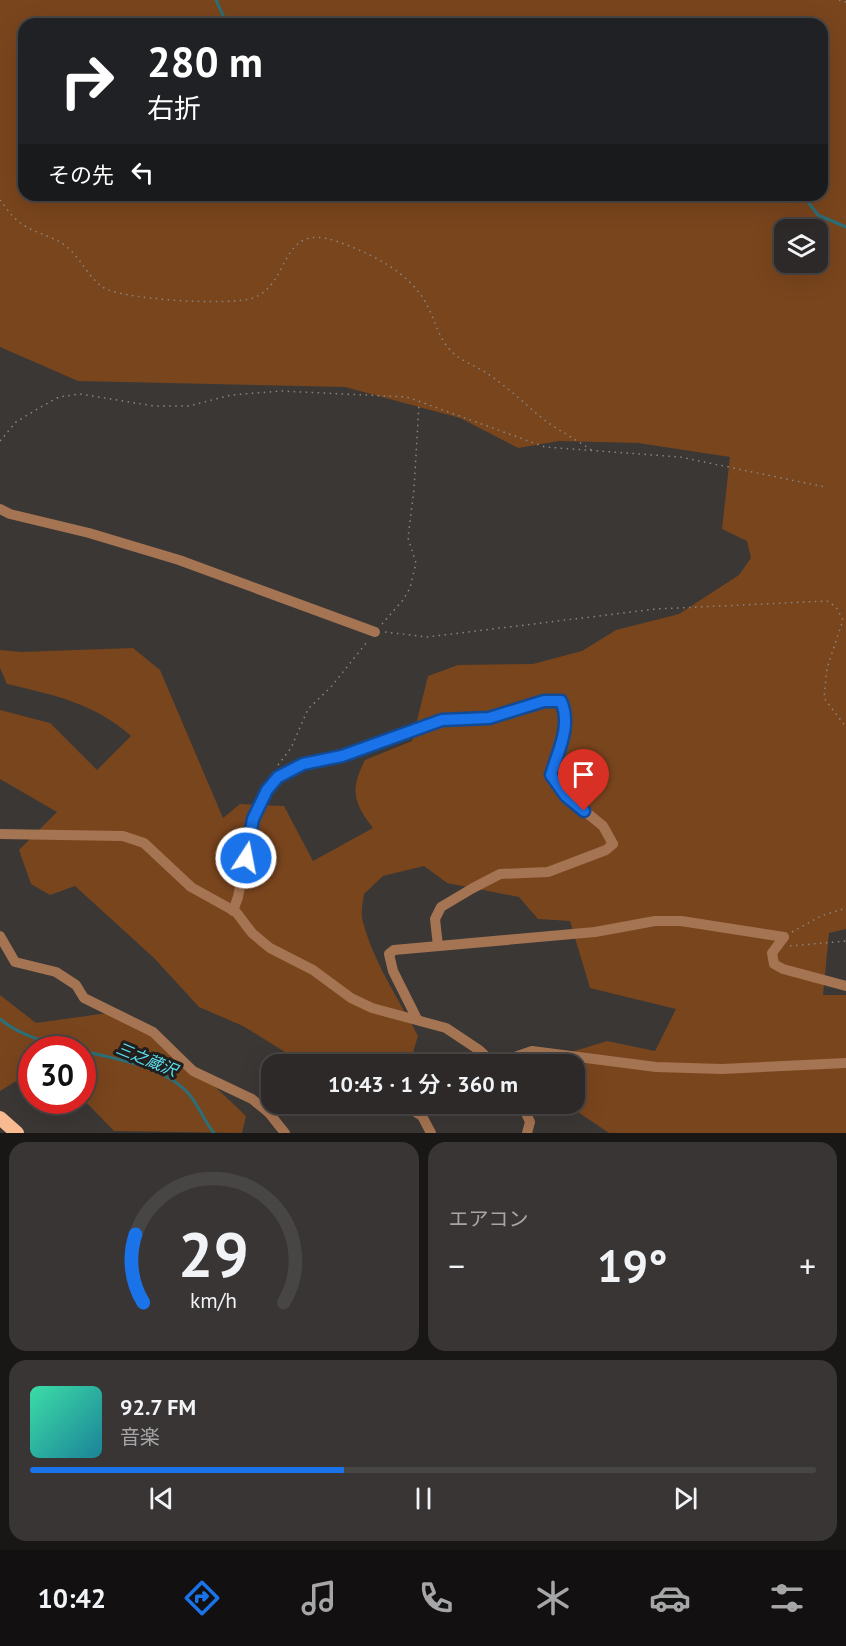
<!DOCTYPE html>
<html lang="ja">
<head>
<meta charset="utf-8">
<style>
  :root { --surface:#2c2928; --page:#383534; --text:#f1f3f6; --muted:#a6a6a8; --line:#484545; --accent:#1a73e8 }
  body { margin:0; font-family:"PT Sans","Noto Sans JP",sans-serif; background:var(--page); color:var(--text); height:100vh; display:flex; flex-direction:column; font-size:22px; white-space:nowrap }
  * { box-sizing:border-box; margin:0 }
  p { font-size:20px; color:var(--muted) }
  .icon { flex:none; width:33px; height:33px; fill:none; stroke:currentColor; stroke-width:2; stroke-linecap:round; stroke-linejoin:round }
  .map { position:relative; height:1133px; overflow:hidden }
  .drawer { display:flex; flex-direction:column; gap:9px; padding:9px; background:#181716; flex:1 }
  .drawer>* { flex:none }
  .guide { position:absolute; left:18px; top:18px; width:810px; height:183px; border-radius:18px; box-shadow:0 6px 24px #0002,0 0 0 2px var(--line); background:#202124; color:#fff; overflow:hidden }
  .fabs { position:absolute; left:774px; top:219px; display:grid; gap:12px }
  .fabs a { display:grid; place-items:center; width:54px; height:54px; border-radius:12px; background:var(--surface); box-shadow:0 6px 24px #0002,0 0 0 2px var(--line); font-size:30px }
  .speed { position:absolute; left:18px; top:1036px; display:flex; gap:12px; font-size:30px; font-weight:700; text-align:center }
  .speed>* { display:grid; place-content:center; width:78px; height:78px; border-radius:50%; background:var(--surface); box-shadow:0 6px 24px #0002,0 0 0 2px var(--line); line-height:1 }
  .speed .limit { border:9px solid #d22; background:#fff; color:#111 }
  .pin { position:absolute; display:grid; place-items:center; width:51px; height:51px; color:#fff; margin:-62px -26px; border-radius:50% 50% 50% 0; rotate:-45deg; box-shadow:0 0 6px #0007 }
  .pin .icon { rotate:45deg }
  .me { position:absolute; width:66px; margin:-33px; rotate:11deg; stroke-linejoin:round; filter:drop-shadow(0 0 4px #0008) }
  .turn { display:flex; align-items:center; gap:21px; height:126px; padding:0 30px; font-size:27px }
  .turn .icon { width:78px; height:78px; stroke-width:2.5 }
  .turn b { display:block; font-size:42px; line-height:51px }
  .then { display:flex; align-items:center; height:57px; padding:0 30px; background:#0003; gap:12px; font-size:22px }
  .big { font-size:45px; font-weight:600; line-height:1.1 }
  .drawer .widget { flex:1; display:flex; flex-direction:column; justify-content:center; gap:9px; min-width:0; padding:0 21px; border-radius:18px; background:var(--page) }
  .drawer .dial { align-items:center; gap:0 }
  .dial svg { height:156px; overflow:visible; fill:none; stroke:var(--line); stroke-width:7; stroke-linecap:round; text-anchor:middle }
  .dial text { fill:var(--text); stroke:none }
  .song { display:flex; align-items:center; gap:18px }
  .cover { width:72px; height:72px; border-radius:9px; background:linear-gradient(135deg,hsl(160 70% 55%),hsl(190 70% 35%)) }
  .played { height:6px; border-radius:3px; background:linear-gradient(90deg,var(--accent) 40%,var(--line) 40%) }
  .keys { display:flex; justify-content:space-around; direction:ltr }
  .heat { display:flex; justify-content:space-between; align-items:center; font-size:33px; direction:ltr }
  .drawer .tiles { flex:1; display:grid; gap:9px; grid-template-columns:1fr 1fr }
  .widget:last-child { grid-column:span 2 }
  .trip { position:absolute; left:261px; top:1054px; width:324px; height:60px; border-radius:18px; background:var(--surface); box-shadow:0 6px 24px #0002,0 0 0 2px var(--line); font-weight:600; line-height:60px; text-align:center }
  .tab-bar { display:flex; height:96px; justify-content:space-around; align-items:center; background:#121010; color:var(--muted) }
  .tab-bar .icon { width:42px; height:42px }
  .tab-bar .current { color:var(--accent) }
  .tab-bar b { font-size:27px; color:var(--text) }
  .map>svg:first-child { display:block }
</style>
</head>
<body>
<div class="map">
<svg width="846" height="1133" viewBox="0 0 846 1133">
  <rect width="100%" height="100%" fill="#3a3735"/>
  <!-- green -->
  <g fill="#79451d" fill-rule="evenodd">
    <path d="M0,0H846V929L829,933L823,995H846V1133H609L566,1104H574V1065H529L607,1041L655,1051L676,1009L590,988L570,921L538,919L519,897L447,883L424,866L383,876L364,894C363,903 360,912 363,922C373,961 399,1000 418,1036L409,1065H318L293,1057L243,1026L199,1007L154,958L75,886L50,895L31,884L19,850L57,812L0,779V710L50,723L97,770L131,736C94,703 54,695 7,684L0,668V650L21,652L133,648L160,670L223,818L240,804L284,806L313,861L373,828C353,802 350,790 365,760L412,741L428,676L458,665L533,664L582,651L616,630L679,614L739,575L751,558L747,541L722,529L730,457L638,443L559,441L518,448L460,418L345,387L78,381L0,347ZM24,24H822V195H24ZM784,230H818V262H784Z"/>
    <polygon points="0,995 36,1023 108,1013 168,1042 246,1116 242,1133 114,1131 83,1099 82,1050 32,1050 31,1072 0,1091"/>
  </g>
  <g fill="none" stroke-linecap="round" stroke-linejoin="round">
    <!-- stream -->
    <g stroke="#2b6f79" stroke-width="3">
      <polyline points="216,0 227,24"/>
      <polyline points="794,195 808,202 818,215 846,227"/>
      <path d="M0,1019C23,1038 51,1043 80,1050"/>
      <path d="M82,1051C117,1059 164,1066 189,1094C199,1106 204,1121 214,1133"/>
    </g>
    <!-- path -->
    <g stroke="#898684" stroke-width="1.5" stroke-dasharray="1.5 4.5" stroke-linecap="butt">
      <polyline points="839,0 846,2"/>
      <path d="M0,200C7,209 14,220 25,226C36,233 50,236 62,243C81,257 85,273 101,286C118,300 231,306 253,298C292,284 278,222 336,241C370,253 410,272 427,305C435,320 439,340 452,352C464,363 479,367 491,376C511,390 528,407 547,422C562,432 578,441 593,451"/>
      <polyline points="0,441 16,422 39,408 59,397 80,394 154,406 189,406 231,395 281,391 407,397 545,447 680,457 825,487"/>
      <polyline points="382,624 403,600 410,588 416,563 408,538 414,489 419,404"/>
      <polyline points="385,632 427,637 656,609 827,601 836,607 843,620 827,668 824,698 846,727"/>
      <polyline points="278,765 291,748 308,709 331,687 367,642"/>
      <polyline points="792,932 821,916 846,908"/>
      <polyline points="790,946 846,941"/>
    </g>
    <!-- minor -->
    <g stroke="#a57452" stroke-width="10">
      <polyline points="0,509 10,514 89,533 179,560 375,632"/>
      <polyline points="0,834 123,836 144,843 191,887 236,912 252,933 270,948 313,970 351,998 372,1008 446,1028 479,1050 495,1065"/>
      <path d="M233,911L238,897L253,819L267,790L278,777L303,764L342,756L442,720L489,719L544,701H561C572,726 558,751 551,775L566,796L603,826L613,844L606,850L548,872L500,874L473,888L441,907L435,919L438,946"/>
      <polyline points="0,936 15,962 56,972 76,985 84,998 153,1032 193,1071 252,1099 269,1113 285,1133"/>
      <polyline points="784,937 772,953 774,964 783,969 846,986"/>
      <polyline points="417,1019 393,971 389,954 394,950 595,932 655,921 681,921 784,937"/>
      <polyline points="494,1064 532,1051 656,1067 722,1069 846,1063"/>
      <polyline points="318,1065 333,1057 346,1065"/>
      <polyline points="403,1104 422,1116 431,1133"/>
      <polyline points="522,1104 530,1122 527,1133"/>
      <polyline points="269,1113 278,1104"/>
    </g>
    <!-- major -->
    <polyline stroke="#f7ba91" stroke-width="14" points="0,1118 17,1133"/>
  </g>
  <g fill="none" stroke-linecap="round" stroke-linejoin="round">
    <!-- route casing -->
    <g stroke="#114b97" stroke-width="15">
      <path id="route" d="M246,858L253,819L267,790L278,777L303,764L342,756L442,720L489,718L544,701H561C572,726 558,751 551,775L566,796L584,811"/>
    </g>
    <!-- route -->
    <use href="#route" stroke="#1a73e8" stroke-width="10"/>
  </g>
  <g text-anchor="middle" stroke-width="6" stroke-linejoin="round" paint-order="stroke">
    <!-- water labels -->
    <g font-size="16" font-style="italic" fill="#5cdff0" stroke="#201f1e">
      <text transform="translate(147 1059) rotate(22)" y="6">三之蔵沢</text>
    </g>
  </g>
</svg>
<div class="fabs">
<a><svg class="icon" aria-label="layers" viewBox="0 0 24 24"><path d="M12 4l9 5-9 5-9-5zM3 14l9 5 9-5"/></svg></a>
</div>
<div class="speed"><div class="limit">30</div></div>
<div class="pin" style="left:584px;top:811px;background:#d93025"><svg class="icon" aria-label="arrive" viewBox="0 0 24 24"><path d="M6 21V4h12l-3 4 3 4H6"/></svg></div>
<svg class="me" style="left:246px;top:858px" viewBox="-20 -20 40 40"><circle r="17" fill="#1a73e8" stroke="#fff" stroke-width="3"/><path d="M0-11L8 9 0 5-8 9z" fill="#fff"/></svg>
<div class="trip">10:43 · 1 分 · 360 m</div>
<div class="guide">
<div class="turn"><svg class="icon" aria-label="right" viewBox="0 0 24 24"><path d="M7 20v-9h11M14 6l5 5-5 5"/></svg><div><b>280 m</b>右折</div></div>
<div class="then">その先<svg class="icon" aria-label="left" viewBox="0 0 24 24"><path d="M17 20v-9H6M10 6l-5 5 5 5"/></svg></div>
</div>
</div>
<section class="drawer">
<div class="tiles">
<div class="widget dial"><svg viewBox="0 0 100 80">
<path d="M14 69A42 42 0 1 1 86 69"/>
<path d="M14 69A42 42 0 0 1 10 34" stroke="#1a73e8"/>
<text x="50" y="56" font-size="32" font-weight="700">29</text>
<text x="50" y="72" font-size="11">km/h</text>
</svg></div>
<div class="widget"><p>エアコン</p>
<div class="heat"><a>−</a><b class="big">19°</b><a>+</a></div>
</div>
<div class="widget">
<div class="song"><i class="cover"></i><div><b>92.7 FM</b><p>音楽</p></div></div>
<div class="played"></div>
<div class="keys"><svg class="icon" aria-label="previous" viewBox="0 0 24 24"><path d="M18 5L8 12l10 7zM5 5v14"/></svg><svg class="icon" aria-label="pause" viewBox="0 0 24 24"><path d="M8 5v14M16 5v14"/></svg><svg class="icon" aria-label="next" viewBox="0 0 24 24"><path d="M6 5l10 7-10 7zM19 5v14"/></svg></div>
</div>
</div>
</section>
<nav class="tab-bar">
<b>10:42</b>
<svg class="icon current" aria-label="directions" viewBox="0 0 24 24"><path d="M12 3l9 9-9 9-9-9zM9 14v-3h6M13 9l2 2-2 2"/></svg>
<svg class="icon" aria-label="music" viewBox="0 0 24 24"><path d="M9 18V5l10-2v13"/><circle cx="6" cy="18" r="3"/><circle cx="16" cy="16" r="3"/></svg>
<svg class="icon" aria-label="phone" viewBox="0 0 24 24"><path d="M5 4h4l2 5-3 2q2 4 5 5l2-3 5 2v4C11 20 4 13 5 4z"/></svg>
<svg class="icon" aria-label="climate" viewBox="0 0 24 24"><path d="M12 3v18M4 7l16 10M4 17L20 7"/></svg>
<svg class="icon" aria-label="car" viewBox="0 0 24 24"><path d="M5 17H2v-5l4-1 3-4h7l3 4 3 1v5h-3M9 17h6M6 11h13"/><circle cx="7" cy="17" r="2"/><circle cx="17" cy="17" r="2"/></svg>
<svg class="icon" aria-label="filters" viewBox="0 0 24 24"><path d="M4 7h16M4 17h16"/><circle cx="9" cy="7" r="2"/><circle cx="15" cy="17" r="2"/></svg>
</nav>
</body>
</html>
